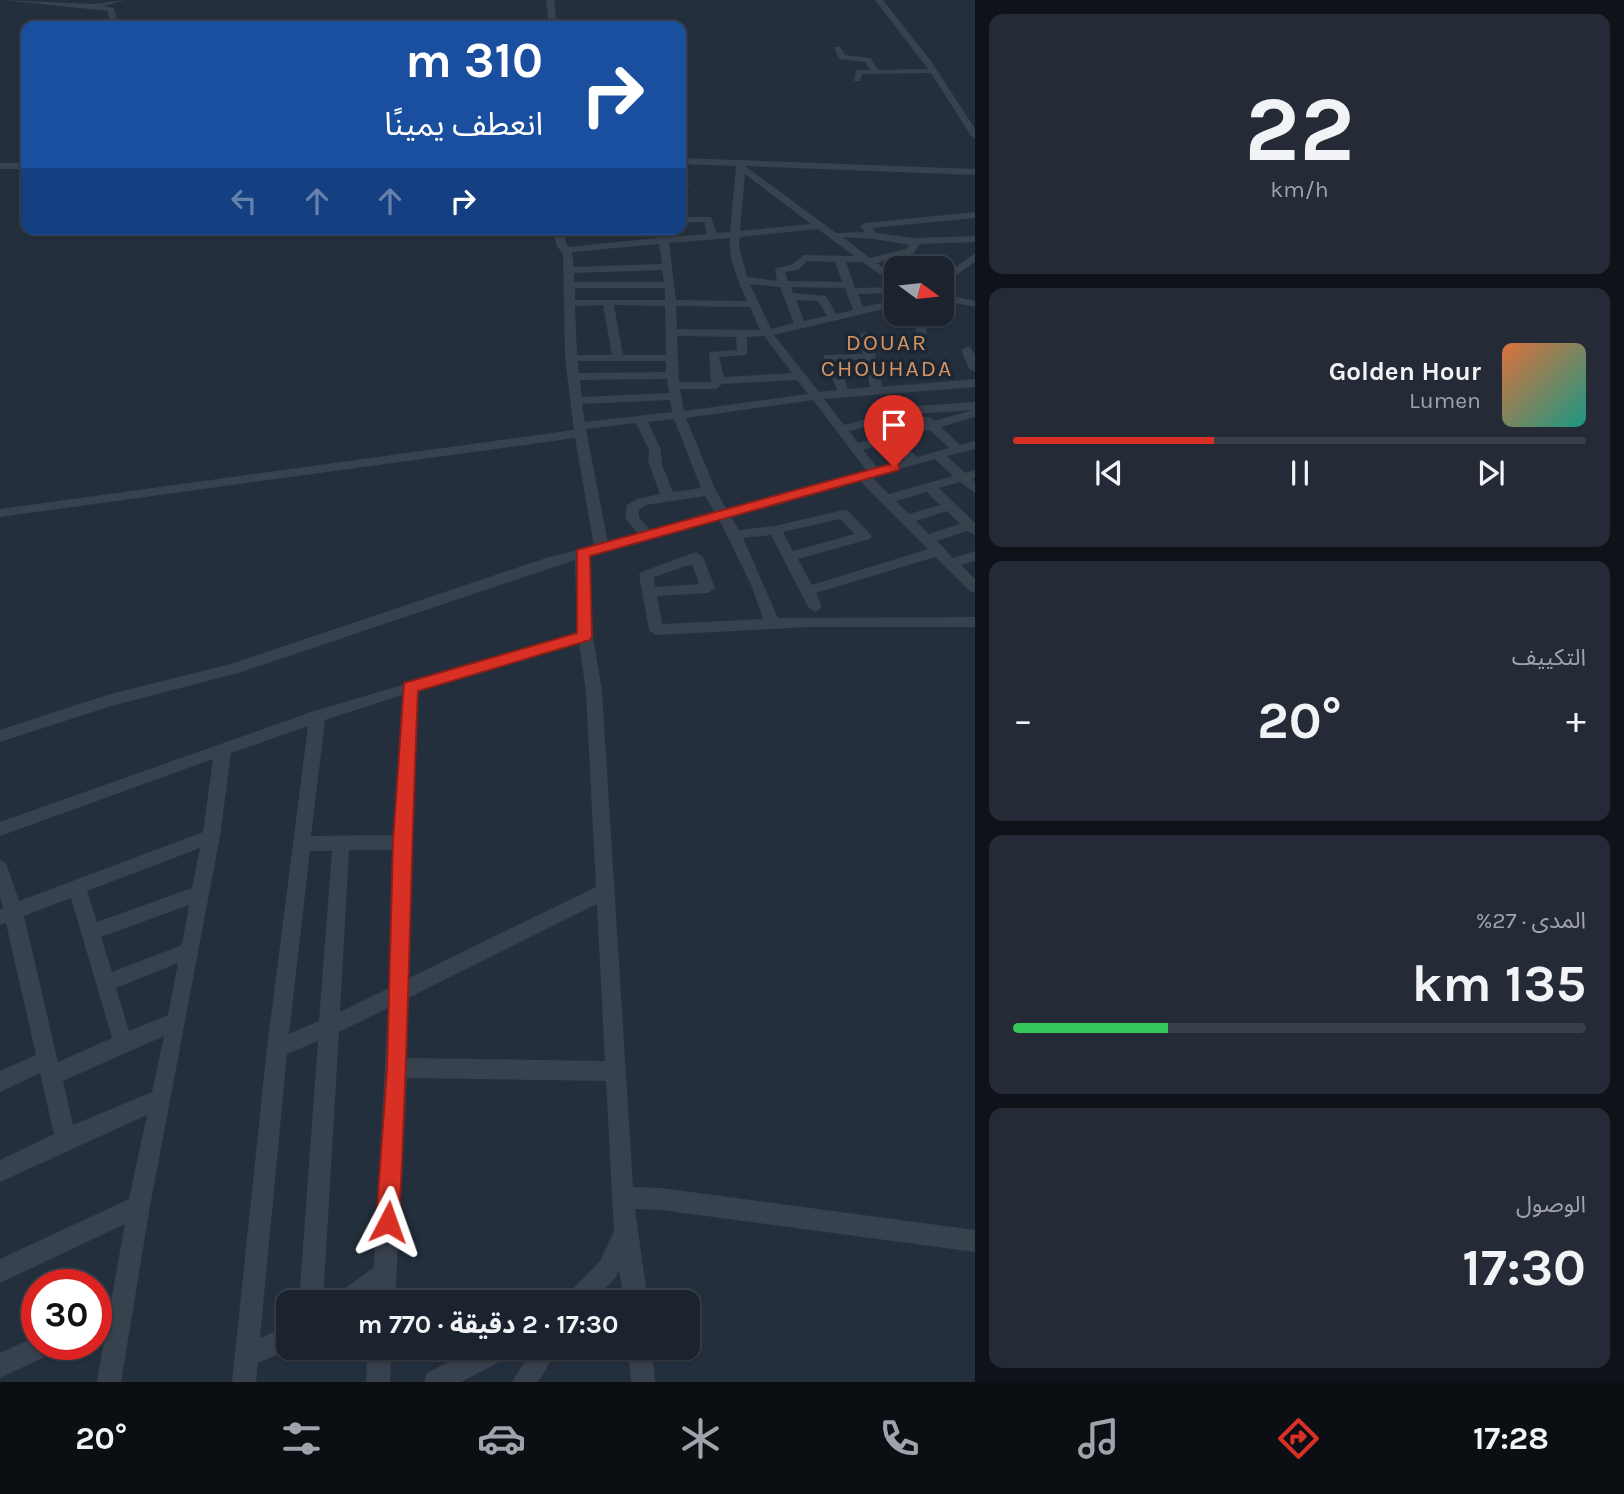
<!DOCTYPE html>
<html lang="ar">
<head>
<meta charset="utf-8">
<style>
  :root { --surface:#1b232e; --page:#242b36; --text:#f1f3f6; --muted:#a0a4aa; --line:#39404a; --accent:#d93025 }
  body { margin:0; font-family:Karla,"Noto Sans Arabic",sans-serif; background:var(--page); color:var(--text); direction:rtl; height:100vh; display:flex; flex-direction:column; font-size:26px; white-space:nowrap }
  * { box-sizing:border-box; margin:0 }
  p { font-size:23px; color:var(--muted) }
  .icon { flex:none; width:38px; height:38px; fill:none; stroke:currentColor; stroke-width:2; stroke-linecap:round; stroke-linejoin:round }
  .map { position:relative; flex:1; overflow:hidden; direction:ltr }
  .panel { display:flex; flex-direction:column; gap:14px; padding:14px; background:#0f1319; width:649px }
  .panel>* { flex:none }
  .top-card { position:absolute; left:21px; top:21px; width:665px; height:214px; border-radius:14px; box-shadow:0 2px 5px #0004,0 0 0 2px var(--line); direction:rtl; background:#1a4fa0; color:#fff; overflow:hidden }
  .needle { width:46px; rotate:105deg }
  .tools { position:absolute; left:884px; top:256px; display:grid; gap:14px }
  .tools a { display:grid; place-items:center; width:70px; height:70px; border-radius:14px; background:var(--surface); box-shadow:0 2px 5px #0004,0 0 0 2px var(--line); font-size:35px }
  .speed { position:absolute; left:21px; top:1269px; display:flex; gap:14px; font-size:35px; font-weight:700; text-align:center }
  .speed>* { display:grid; place-content:center; width:91px; height:91px; border-radius:50%; background:var(--surface); box-shadow:0 2px 5px #0004,0 0 0 2px var(--line); line-height:1 }
  .speed .limit { border:10px solid #d22; background:#fff; color:#111 }
  .pin { position:absolute; display:grid; place-items:center; width:60px; height:60px; color:#fff; margin:-72px -30px; border-radius:50% 50% 50% 0; rotate:-45deg; box-shadow:0 0 7px #0007 }
  .pin .icon { rotate:45deg }
  .me { position:absolute; width:77px; margin:-38px; rotate:4deg; stroke-linejoin:round; filter:drop-shadow(0 0 5px #0008) }
  .turn { display:flex; align-items:center; gap:24px; height:147px; padding:0 28px; font-size:32px }
  .turn .icon { width:91px; height:91px; stroke-width:2.5 }
  .turn b { display:block; font-size:49px; line-height:60px }
  .lanes { display:flex; align-items:center; height:66px; padding:0 28px; background:#0003; justify-content:center; gap:35px; direction:ltr }
  .lanes .off { opacity:.35 }
  .big { font-size:52px; font-weight:700; line-height:1.1 }
  .panel .card { flex:1; display:flex; flex-direction:column; justify-content:center; gap:10px; min-width:0; padding:0 24px; border-radius:14px; background:var(--page) }
  .panel .dial { align-items:center; gap:0 }
  .dial b { font-size:91px; line-height:1 }
  .song { display:flex; align-items:center; gap:21px }
  .cover { width:84px; height:84px; border-radius:10px; background:linear-gradient(135deg,hsl(20 70% 55%),hsl(170 70% 35%)) }
  .played { height:7px; border-radius:4px; background:linear-gradient(90deg,var(--accent) 35%,var(--line) 35%) }
  .keys { display:flex; justify-content:space-around; direction:ltr }
  .heat { display:flex; justify-content:space-between; align-items:center; font-size:38px; direction:ltr }
  .charge { height:10px; border-radius:5px; background:linear-gradient(90deg,#34c759 27%,var(--line) 0) }
  .trip { position:absolute; left:276px; top:1290px; width:424px; height:70px; border-radius:14px; background:var(--surface); box-shadow:0 2px 5px #0004,0 0 0 2px var(--line); font-weight:700; line-height:70px; text-align:center; direction:rtl }
  .tab-bar { display:flex; height:112px; justify-content:space-around; align-items:center; background:#0b0e12; color:var(--muted) }
  .tab-bar .icon { width:49px; height:49px }
  .tab-bar .active { color:var(--accent) }
  .tab-bar b { font-size:32px; color:var(--text) }
  main { display:flex; flex:1; min-height:0 }
  .map>svg:first-child { display:block }
</style>
</head>
<body>
<main>
<section class="panel">
<div class="card dial"><b>22</b><p>km/h</p></div>
<div class="card">
<div class="song"><i class="cover"></i><div><b>Golden Hour</b><p>Lumen</p></div></div>
<div class="played"></div>
<div class="keys"><svg class="icon" aria-label="previous" viewBox="0 0 24 24"><path d="M18 5L8 12l10 7zM5 5v14"/></svg><svg class="icon" aria-label="pause" viewBox="0 0 24 24"><path d="M8 5v14M16 5v14"/></svg><svg class="icon" aria-label="next" viewBox="0 0 24 24"><path d="M6 5l10 7-10 7zM19 5v14"/></svg></div>
</div>
<div class="card"><p>التكييف</p>
<div class="heat"><a>−</a><b class="big">20°</b><a>+</a></div>
</div>
<div class="card"><p>المدى · 27%</p><b class="big">135 km</b><div class="charge"></div></div>
<div class="card"><p>الوصول</p><b class="big">17:30</b></div>
</section>
<div class="map">
<svg width="975" height="1382" viewBox="0 0 975 1382">
  <rect width="100%" height="100%" fill="#242f3e"/>
  <g fill="none" stroke-linecap="round" stroke-linejoin="round">
    <!-- minor -->
    <g fill="#38414e" fill-rule="evenodd">
      <polygon points="3,0 93,4 126,0 103,6 114,8 118,26 110,26 108,11"/>
      <polygon points="546,0 554,0 557,26 549,26"/>
      <polygon points="875,0 883,0 931,61 975,129 975,139 971,136 931,73 862,74 860,81 854,81 856,70 870,70 865,62 839,59 834,47 840,47 845,55 871,58 878,70 928,69"/>
      <path d="M681,158L975,169V175L745,166L836,233L865,232L860,226L865,223L975,212V218L872,228L876,233L914,238L975,236V242L920,244L914,253L877,263L896,277V285L862,262H846L855,288L896,287V293L858,294L863,307L896,300V306L774,335L819,392L837,390L823,357L825,355L863,354L859,335L865,332L886,337L880,340L872,339L882,387L975,379V387L824,399L844,425L916,406L975,402V417L941,427L960,445L975,441V449L947,456L965,473L975,470V478L972,479L975,482V493L960,482L939,488L975,523V535L967,531L937,541L953,558L975,551V561L961,565L975,579V593L970,591L935,557L816,593L822,607L815,612L808,607L771,535L743,538L778,618L975,617V627H810L656,635L649,630L639,575L641,572L696,552L703,557L715,588L708,593L657,596L662,624L763,619L752,587L719,519L589,557L593,636L602,692L633,1187L661,1188L975,1230V1252L661,1210L635,1209L648,1302H624L619,1270L616,1277L592,1302H564L568,1294L600,1261L614,1231L606,1081L407,1078L395,1302H371L372,1297L365,1302H333L337,1294L374,1267L388,1008L339,1032L323,1302H299L318,1041L287,1054L260,1338L289,1325V1348H293L258,1363L256,1382H232L267,1048L308,726L231,753L220,836L150,1206L121,1382H97L106,1328L96,1333V1308L111,1301L125,1224L0,1283V1259L129,1199L147,1115L0,1182V1160L54,1134L40,1073L0,1092V1071L36,1055L6,923L0,925V909L3,908L0,898V860L6,863L19,901L203,832L213,759L0,836V822L311,712L577,633L575,560L238,673L108,707L0,742V730L107,695L231,664L549,557L594,546L575,438L0,517V509L574,430L565,358L563,254L557,246L552,229H584L563,233L568,247L657,238L652,229H662L667,237L707,234L704,222L681,223V217H711L717,233L730,232L736,166L681,164ZM745,174L811,224L740,231ZM818,229L854,256L804,255L791,265L775,268L777,281L747,277L739,246L740,237ZM843,237L874,239L910,245L906,249L870,258ZM730,238C728,259 738,281 747,301L676,300L669,243ZM659,244L662,264L574,267L572,252ZM807,261L835,262L842,282L788,281L785,272L798,270ZM662,270L664,282H574V273ZM750,284L780,287L794,323L771,329ZM791,287L845,288L853,310L836,314L826,296L793,293ZM575,288H665V300H575ZM796,300L818,301L827,316L804,321ZM603,305L612,355H577L575,306ZM614,305L665,306L666,355H623ZM676,306L750,307L760,330L677,329ZM677,336L736,337L737,350L709,352L711,382H679ZM764,336L792,373L724,377L719,357L747,355V337ZM836,360H865L870,387L848,389ZM578,361H666V372L579,373ZM667,379L669,393L582,397L580,380ZM797,380L808,394L684,411L680,389H716L722,384ZM670,400L672,412L585,422L582,404ZM813,400L866,470L726,508L716,491L686,418ZM973,410L934,421L930,417H922L920,420L923,424L892,433L887,429H879L877,432L881,437L858,443L849,431L916,414ZM674,419L701,488L673,492L661,462L663,459L661,456V450L648,422ZM636,423L649,450L648,461L660,494L637,499L627,505L625,518L638,534L608,543L586,429ZM930,430L949,448L917,457L898,439ZM887,443L905,460L877,467L863,450ZM935,459L953,476L889,494L871,477ZM859,480L928,549L812,585L798,559L870,539L872,536L848,511L843,510L775,526L739,530L730,515ZM927,492L940,505L909,514L896,501ZM705,496L714,511L650,530L639,517V510L646,505ZM947,511L960,524L929,534L916,521ZM840,519L855,534L793,551L783,532ZM692,564L699,584L655,587L654,577ZM579,643L586,692L596,887L409,978L411,842L418,690ZM402,695L394,835L311,836L325,720ZM200,848L192,888L97,922L87,891ZM349,850H393L389,988L340,1012ZM310,851H332L319,1021L289,1034ZM71,898L112,1038L58,1062L24,916ZM597,904L605,1061L407,1058L408,998ZM189,905L182,945L112,972L101,937ZM178,963L168,1015L129,1031L116,988ZM164,1036L152,1092L73,1125L63,1081Z"/>
      <rect x="0" y="163" width="26" height="6"/>
      <polygon points="682,172 687,175 689,186 684,195 681,196"/>
      <polygon points="975,253 975,262 942,285 942,277"/>
      <polygon points="942,294 975,301 975,307 942,300"/>
      <polygon points="917,313 927,313 926,335 916,333"/>
      <polygon points="967,347 971,348 975,355 975,372 969,369 961,350"/>
      <polygon points="37,1336 37,1344 59,1344 55,1352 0,1378 0,1353"/>
      <polygon points="368,1348 392,1348 390,1382 366,1382"/>
      <polygon points="476,1348 512,1348 509,1357 461,1382 424,1382 427,1373"/>
      <polygon points="533,1348 559,1348 538,1382 512,1382"/>
      <polygon points="628,1348 652,1348 655,1382 631,1382"/>
    </g>
  </g>
  <!-- route -->
  <path fill="#d93025" stroke="#8d1f18" stroke-width="2" d="M894,463L899,464V470L590,556L592,636L590,640L418,691C410,868 409,1045 399,1222L396,1230L388,1233L380,1230L376,1222L387,1068L393,842L404,683L577,633V550Z"/>
  <g text-anchor="middle" stroke-width="7" stroke-linejoin="round" paint-order="stroke">
    <!-- far-neighbourhood labels -->
    <g font-size="23" letter-spacing="2" fill="#d59563" stroke="#1d2633">
      <text x="887" y="350">DOUAR<tspan x="887" dy="26">CHOUHADA</tspan></text>
    </g>
  </g>
</svg>
<div class="tools">
<a><svg class="needle" viewBox="-14 -14 28 28"><path d="M0-13l5 13h-10z" fill="#e53935"/><path d="M0 13l5-13h-10z" fill="#a0a4aa"/></svg></a>
</div>
<div class="speed"><div class="limit">30</div></div>
<div class="pin" style="left:894px;top:467px;background:#d93025"><svg class="icon" aria-label="arrive" viewBox="0 0 24 24"><path d="M6 21V4h12l-3 4 3 4H6"/></svg></div>
<svg class="me" style="left:388px;top:1222px" viewBox="-20 -20 40 40"><path d="M0-17L14 15 0 8-14 15z" fill="#d93025" stroke="#fff" stroke-width="4"/></svg>
<div class="trip">17:30 · 2 دقيقة · 770 m</div>
<div class="top-card">
<div class="turn"><svg class="icon" aria-label="right" viewBox="0 0 24 24"><path d="M7 20v-9h11M14 6l5 5-5 5"/></svg><div><b>310 m</b>انعطف يمينًا</div></div>
<div class="lanes"><svg class="icon off" aria-label="left" viewBox="0 0 24 24"><path d="M17 20v-9H6M10 6l-5 5 5 5"/></svg><svg class="icon off" aria-label="ahead" viewBox="0 0 24 24"><path d="M12 20V5M6 11l6-6 6 6"/></svg><svg class="icon off" aria-label="ahead" viewBox="0 0 24 24"><path d="M12 20V5M6 11l6-6 6 6"/></svg><svg class="icon" aria-label="right" viewBox="0 0 24 24"><path d="M7 20v-9h11M14 6l5 5-5 5"/></svg></div>
</div>
</div>
</main>
<nav class="tab-bar">
<b>17:28</b>
<svg class="icon active" aria-label="directions" viewBox="0 0 24 24"><path d="M12 3l9 9-9 9-9-9zM9 14v-3h6M13 9l2 2-2 2"/></svg>
<svg class="icon" aria-label="music" viewBox="0 0 24 24"><path d="M9 18V5l10-2v13"/><circle cx="6" cy="18" r="3"/><circle cx="16" cy="16" r="3"/></svg>
<svg class="icon" aria-label="phone" viewBox="0 0 24 24"><path d="M5 4h4l2 5-3 2q2 4 5 5l2-3 5 2v4C11 20 4 13 5 4z"/></svg>
<svg class="icon" aria-label="climate" viewBox="0 0 24 24"><path d="M12 3v18M4 7l16 10M4 17L20 7"/></svg>
<svg class="icon" aria-label="car" viewBox="0 0 24 24"><path d="M5 17H2v-5l4-1 3-4h7l3 4 3 1v5h-3M9 17h6M6 11h13"/><circle cx="7" cy="17" r="2"/><circle cx="17" cy="17" r="2"/></svg>
<svg class="icon" aria-label="filters" viewBox="0 0 24 24"><path d="M4 7h16M4 17h16"/><circle cx="9" cy="7" r="2"/><circle cx="15" cy="17" r="2"/></svg>
<b>20°</b>
</nav>
</body>
</html>
